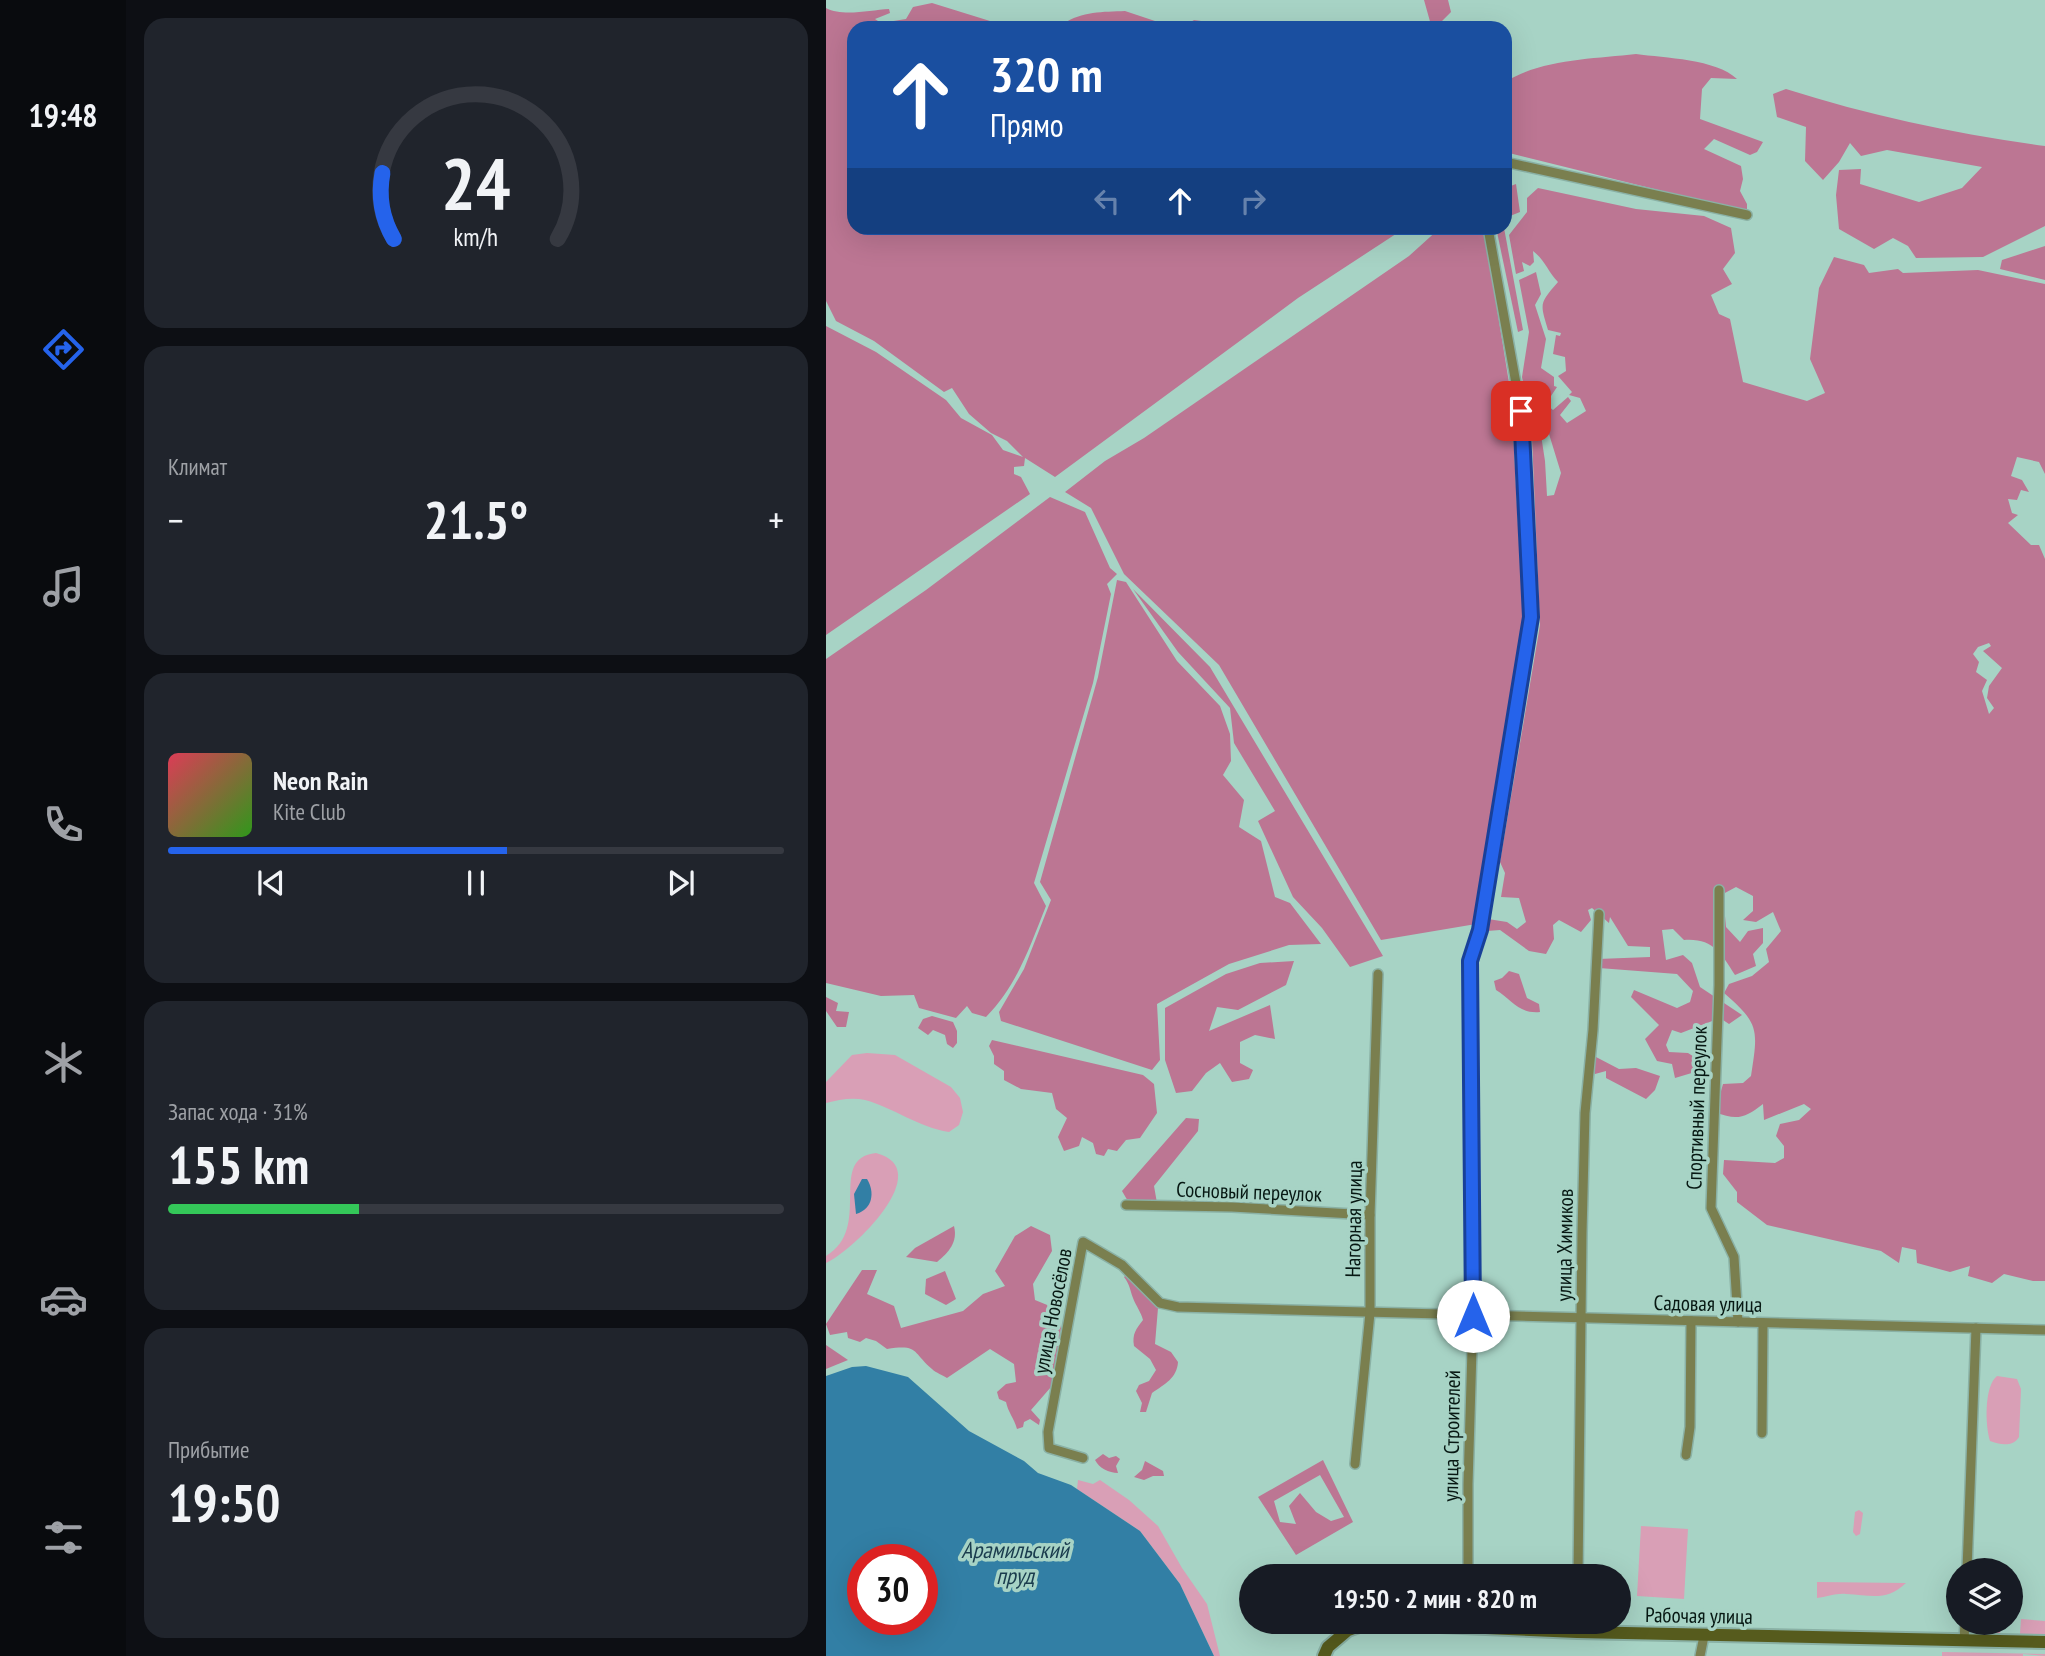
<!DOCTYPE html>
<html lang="ru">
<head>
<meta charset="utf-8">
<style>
  :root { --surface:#171b24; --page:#20242c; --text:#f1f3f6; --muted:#9ea1a6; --line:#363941; --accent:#2563eb }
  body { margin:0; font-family:"PT Sans Narrow",sans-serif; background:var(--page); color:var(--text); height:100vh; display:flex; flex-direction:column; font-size:26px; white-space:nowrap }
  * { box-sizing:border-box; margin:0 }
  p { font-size:23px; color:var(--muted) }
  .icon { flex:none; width:38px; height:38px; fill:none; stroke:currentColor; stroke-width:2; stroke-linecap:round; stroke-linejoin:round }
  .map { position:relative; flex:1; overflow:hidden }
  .side { display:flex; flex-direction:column; gap:18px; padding:18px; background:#0d0f14; width:700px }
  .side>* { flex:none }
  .hud { position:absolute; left:21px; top:21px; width:665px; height:214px; border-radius:21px; box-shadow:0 7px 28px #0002; background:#1a4fa0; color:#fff; overflow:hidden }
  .tools { position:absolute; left:1120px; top:1558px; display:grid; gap:14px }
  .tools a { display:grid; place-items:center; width:77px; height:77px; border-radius:50%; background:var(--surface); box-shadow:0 7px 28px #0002; font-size:35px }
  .speed { position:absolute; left:21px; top:1544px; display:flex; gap:14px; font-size:35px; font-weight:700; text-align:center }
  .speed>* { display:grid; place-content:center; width:91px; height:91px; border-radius:50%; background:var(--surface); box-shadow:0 7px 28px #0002; line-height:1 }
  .speed .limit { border:10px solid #d22; background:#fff; color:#111 }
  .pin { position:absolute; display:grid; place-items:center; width:60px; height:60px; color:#fff; margin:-30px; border-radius:14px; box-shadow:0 4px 10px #0006 }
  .me { position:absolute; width:77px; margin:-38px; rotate:0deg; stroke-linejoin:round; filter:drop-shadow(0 0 5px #0008) }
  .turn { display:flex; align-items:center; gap:24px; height:147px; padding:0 28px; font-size:32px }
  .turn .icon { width:91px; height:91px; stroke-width:2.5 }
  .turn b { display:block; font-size:49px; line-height:60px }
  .lanes { display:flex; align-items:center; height:66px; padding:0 28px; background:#0003; justify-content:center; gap:35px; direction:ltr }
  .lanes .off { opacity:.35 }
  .big { font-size:52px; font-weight:600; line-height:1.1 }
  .side .card { flex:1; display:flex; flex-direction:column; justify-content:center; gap:10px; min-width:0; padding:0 24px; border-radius:21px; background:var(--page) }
  .side .dial { align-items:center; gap:0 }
  .dial svg { height:182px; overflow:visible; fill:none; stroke:var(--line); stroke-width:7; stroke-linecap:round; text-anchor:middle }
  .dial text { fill:var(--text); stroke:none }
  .song { display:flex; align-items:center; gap:21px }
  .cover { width:84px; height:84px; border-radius:10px; background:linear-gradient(135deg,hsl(350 70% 55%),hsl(110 70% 35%)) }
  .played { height:7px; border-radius:4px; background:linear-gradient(90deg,var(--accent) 55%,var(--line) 55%) }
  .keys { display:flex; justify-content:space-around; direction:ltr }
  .heat { display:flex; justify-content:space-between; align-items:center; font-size:38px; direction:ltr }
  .charge { height:10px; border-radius:5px; background:linear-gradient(90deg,#34c759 31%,var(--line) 0) }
  .trip { position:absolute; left:413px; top:1564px; width:392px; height:70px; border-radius:35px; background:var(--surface); box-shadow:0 7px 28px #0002; font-weight:600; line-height:70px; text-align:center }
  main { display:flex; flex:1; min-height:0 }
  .tab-bar { display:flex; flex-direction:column; width:126px; justify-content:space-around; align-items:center; background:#090b0e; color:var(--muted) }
  .tab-bar .icon { width:49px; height:49px }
  .tab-bar .active { color:var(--accent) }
  .tab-bar b { font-size:32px; color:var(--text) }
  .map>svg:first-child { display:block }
</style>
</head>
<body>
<main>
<nav class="tab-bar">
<b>19:48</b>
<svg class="icon active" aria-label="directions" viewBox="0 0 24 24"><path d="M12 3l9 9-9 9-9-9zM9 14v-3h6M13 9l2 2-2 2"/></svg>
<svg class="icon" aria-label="music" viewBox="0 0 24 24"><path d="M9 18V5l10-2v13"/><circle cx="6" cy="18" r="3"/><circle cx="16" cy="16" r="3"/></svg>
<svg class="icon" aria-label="phone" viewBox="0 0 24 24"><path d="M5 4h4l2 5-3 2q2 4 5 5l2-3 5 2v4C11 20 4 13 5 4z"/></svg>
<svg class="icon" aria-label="climate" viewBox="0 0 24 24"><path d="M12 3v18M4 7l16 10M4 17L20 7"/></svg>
<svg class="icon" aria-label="car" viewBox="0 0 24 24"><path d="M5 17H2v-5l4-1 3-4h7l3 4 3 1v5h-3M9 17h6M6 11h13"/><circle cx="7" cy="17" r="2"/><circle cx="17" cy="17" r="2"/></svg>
<svg class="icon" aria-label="filters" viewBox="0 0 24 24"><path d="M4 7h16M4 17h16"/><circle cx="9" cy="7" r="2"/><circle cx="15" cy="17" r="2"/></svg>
</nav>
<section class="side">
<div class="card dial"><svg viewBox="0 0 100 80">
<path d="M14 69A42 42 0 1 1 86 69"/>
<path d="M14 69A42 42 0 0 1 9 40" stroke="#2563eb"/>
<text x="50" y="56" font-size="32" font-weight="700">24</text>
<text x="50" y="72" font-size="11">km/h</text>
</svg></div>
<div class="card"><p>Климат</p>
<div class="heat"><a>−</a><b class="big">21.5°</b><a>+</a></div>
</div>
<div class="card">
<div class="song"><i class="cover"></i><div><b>Neon Rain</b><p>Kite Club</p></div></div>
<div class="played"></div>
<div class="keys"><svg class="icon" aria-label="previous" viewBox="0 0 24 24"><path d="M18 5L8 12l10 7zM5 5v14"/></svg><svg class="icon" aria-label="pause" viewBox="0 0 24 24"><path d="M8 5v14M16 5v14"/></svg><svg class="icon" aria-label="next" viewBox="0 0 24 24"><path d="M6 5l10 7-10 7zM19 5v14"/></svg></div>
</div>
<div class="card"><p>Запас хода · 31%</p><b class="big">155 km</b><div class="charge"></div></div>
<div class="card"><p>Прибытие</p><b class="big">19:50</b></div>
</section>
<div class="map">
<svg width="1219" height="1656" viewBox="0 0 1219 1656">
  <rect width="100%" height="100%" fill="#a7d3c5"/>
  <!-- green -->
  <g fill="#d99fb6">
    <path d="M41,1053L69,1055L125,1087L134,1098L137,1112L133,1125L123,1132C92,1127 68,1108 39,1100C26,1097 12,1100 0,1103V1082L26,1055Z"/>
    <path d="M50,1153C112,1169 27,1251 0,1263V1256C48,1228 0,1158 50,1153Z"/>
    <path d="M1171,1376L1191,1379L1195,1389L1193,1437C1187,1447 1174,1445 1164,1441C1159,1426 1158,1386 1171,1376Z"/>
    <polygon points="252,1480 267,1484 274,1480 303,1500 332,1526 356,1568 381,1604 394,1656 388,1656 354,1584 314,1531 251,1489"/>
    <polygon points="1033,1510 1037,1513 1034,1534 1030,1536 1027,1532 1029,1512"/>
    <polygon points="815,1526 862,1529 858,1599 811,1596"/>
    <path d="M991,1582L1080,1583C1060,1602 1045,1595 1020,1594C1011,1593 1000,1597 991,1598Z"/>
    <polygon points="1195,1619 1219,1621 1219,1636 1194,1634"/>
    <polygon points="1149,1622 1175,1622 1174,1634 1143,1632"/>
    <polygon points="1116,1652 1219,1654 1219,1656 1197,1654 1197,1656 1116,1656"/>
  </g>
  <!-- forest -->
  <g fill="#bc7693" fill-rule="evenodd">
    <polygon points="598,0 622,0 625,12 614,23 614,28 602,28 605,25"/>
    <path d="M106,3L164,21L163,28H28V228H579L472,298L229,477L199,458L198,466L188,467V474L195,477L204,494L0,635V326L50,352L120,400L135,418L166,435L177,450L197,457L181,441L165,433L143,414L126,388L118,392L48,341L10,321L0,301V8C17,17 44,10 63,9L64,13L49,19L55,23L80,19L87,7Z"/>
    <path d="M299,11L332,22L331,28L294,26L238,28L237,24C256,11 277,12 299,11Z"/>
    <polygon points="368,20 404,25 465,28 361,28 360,25"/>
    <path d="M810,54C839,58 890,59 911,79L885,78L876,89L874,119L937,142L931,152L924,155L888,139L878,149L915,166L917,179L914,191L921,204V212L679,152V82C716,59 767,59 810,54Z"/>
    <path d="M960,89C1045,116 1131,134 1219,146V226L1157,257L1090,258L1082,246L1067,238L1048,249L1013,229L1010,195L1013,170L1035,169L1034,184L1093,202L1136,188L1156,167L1061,150L1035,156L1024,143L1013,162L997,180L979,161L980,127L951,117L947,94Z"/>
    <polygon points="690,184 694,212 684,216 679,221 679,185 682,187"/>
    <path d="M712,188L810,209L878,216L905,228L909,253L897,269L906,284L885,295L893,314L904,319L917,382L981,401L999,393L984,359L993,288L1008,257L1038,265L1043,273L1072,269L1077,273L1152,270L1219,284V474L1213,462L1191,457L1185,476L1196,480L1203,492L1195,490L1191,500L1182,499L1186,513L1192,515L1182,523L1205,545H1213L1219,559V1281H1207L1178,1274L1166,1283L1142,1276L1144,1266L1124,1272L1091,1263L1090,1250L1076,1247L1073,1263L1055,1251L941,1225L911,1202V1192L897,1174L898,1160L949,1163L958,1158V1146L950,1136L954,1124L973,1120L985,1109L978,1104L938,1120L937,1104C919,1118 911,1121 889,1112L897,1084L917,1083L925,1076C932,1030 934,1024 898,993L903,984L926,976L943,962L940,949L955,931L947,912L930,922L917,920L927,911V896L910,887L897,894L900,927L914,942L922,931L937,928V943L927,954L930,966L909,975C895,953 887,938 858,940L847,929L836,930L840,960L857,955L866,963L874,987L916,1015L903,1024L894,1018L855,1033L846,1030L840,1045L843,1052L862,1053L873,1060L869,1072L849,1078L846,1064L831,1061L819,1039L833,1025L805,997L808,990L851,1008L864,1002L867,991L851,974L773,968L772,959L824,957V947L802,946L784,917L783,923L766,908L762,910L765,920L755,932L733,920L727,925L728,939L720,954L703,951L674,930L661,931L662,919L681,922L691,929L700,922L693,898L675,897L679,873L674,862L714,625L706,438L715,435L719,461L721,496L728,495L735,473L723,434L711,425H705L696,377L703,332L693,280L710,272L715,294L709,305L720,339L715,368L728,377V386L731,387L723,399L722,406L727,410L742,397L745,401L734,415L741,423L760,411L754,398L743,395L746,392L732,376L740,371L739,357L727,354L730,335L734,336L735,333L722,330C714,303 713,304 732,282C722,272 719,260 707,251L708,262L704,266L696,262L698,271L690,274L683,235L701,212V198ZM1163,643L1165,646L1157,651L1176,668L1163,686L1161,698L1168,708L1163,714L1156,691L1161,680L1150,672L1153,662L1147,654L1152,647Z"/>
    <polygon points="614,228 658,228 684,389 680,403 686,413 697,618 650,924 555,940 393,665 298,574 265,508 239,492 279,461 318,438 583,256"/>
    <polygon points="673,228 678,228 697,330 692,332 671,232"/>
    <polygon points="1219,246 1219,280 1174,269 1176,260"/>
    <path d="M224,497L259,512L284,568L291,574L281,584L285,594L267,683L208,883L220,906C204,946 191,986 160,1017L146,1013L141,1006L130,1018L93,1008L88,995L55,996L0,983V659L100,590Z"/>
    <polygon points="291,580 300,582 351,661 394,706 404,734 405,761 397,775 418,800 413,827 435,841 449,897 464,903 495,944 463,945 403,964 331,1004 334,1060 326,1070 175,1021 173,1012 198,969 225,900 214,882 272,677"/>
    <polygon points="307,589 384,667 557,956 524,967 496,928 467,897 432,821 449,811 408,743 404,708 352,652"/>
    <polygon points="468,961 460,985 412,1010 391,1007 383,1031 444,1005 449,1039 429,1035 414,1042 414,1063 427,1070 423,1079 406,1082 394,1063 380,1073 366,1091 350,1093 339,1060 339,1008 400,974 434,963"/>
    <path d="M683,971L693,974L701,998L713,1004L714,1012C693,1014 686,1000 670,990L668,981L676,978Z"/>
    <polygon points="0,997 12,1003 10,1011 23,1012 20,1027 11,1027 0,1011"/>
    <polygon points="106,1016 127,1022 131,1031 131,1043 127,1048 121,1044 119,1035 107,1030 102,1035 92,1028 97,1019"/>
    <polygon points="166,1040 317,1075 328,1084 331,1113 314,1138 300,1140 291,1151 282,1149 278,1156 270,1154 267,1143 256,1137 253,1146 238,1151 232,1137 241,1118 230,1109 226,1093 195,1089 178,1080 178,1071 168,1064 168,1056 163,1046"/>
    <polygon points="770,1057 793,1069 810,1068 834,1076 829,1090 820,1099 780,1078 780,1071 769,1074 761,1064"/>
    <polygon points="360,1118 373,1119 372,1131 328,1186 331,1203 303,1203 296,1191"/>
    <path d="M128,1226C132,1242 123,1252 111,1262L80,1257L89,1248Z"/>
    <path d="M205,1226L224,1235L226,1251L207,1284L209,1300L231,1309L235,1328L225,1387L205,1410L214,1420L213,1425L204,1419L198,1422L197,1427L191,1429C188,1418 182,1412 180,1402L173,1399L171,1392L180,1384L190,1382L188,1364L164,1349L121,1378C117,1375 110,1373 106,1369C86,1352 93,1344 61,1349L50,1341L40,1338L34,1342L22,1338L21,1332L4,1335L0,1324L36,1270H51L41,1294L68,1306L75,1328L137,1311L157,1294L179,1286L169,1271L189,1236Z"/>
    <polygon points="119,1271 130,1299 120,1305 99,1294 100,1279"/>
    <path d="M301,1274L332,1308L329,1344L345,1352L352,1362C351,1378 339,1384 326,1393L320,1412H314L316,1403L310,1391L313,1385L323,1381L330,1370L324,1359L308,1346C306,1334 310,1329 317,1320C315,1312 310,1306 307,1298C304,1290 304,1285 298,1277Z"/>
    <polygon points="0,1345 22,1360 0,1369"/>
    <path d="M277,1454L283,1458L290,1456L294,1459L290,1466L292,1473C283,1473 273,1468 269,1460Z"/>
    <path d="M497,1460L527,1522L470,1555L432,1497ZM494,1475L518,1517L505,1521L490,1512L474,1493L463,1506L470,1524L454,1522L448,1501Z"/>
    <polygon points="319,1461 337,1471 338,1476 327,1476 318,1480 308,1477 316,1470"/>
  </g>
  <!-- water -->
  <g fill="#327fa5" fill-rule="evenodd">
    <path d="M36,1179H41C49,1192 47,1209 30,1214L28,1194Z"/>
    <path d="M40,1366L82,1377L143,1431L198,1461L212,1473L245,1485L314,1531L354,1584L388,1656H0V1376L26,1367ZM37,1559H96V1619H37Z"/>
  </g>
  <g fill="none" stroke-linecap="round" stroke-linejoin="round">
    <!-- street casing -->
    <g stroke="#8ab1a5" stroke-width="12">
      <g id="street">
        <polyline points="679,162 921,215"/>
        <polyline points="893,890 893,985 885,1208 908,1257 912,1322"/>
        <polyline points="300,1205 406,1207 544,1215"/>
        <polyline points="936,1433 937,1323"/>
        <polyline points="860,1455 864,1427 865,1321"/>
        <polyline points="257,1458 223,1448 222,1432 257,1242 296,1265 334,1303 352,1307 1219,1330"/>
        <polyline points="529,1464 544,1313 544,1215 552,974"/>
        <polyline points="1141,1570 1150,1328"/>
        <polyline points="642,1577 642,1484 647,1316 644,961 654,930 705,617 695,411 662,228"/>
        <polyline points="752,1577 756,1233 759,1113 767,1030 773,914"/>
        <polyline points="1138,1641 1139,1622"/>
        <polyline points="874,1656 878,1636"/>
      </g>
    </g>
    <!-- secondary casing -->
    <g stroke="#8ab1a5" stroke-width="16">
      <polyline id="secondary" points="498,1656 502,1647 522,1630 533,1626 568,1624 751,1632 1219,1642"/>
    </g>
    <!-- street -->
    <use href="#street" stroke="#7a7f4f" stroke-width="9"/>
    <!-- secondary -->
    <use href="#secondary" stroke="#565b1d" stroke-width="12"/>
  </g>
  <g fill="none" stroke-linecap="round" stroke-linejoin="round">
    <!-- route casing -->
    <g stroke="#184099" stroke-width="18">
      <polyline id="route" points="647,1316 644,961 654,930 705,617 695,411"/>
    </g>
    <!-- route -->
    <use href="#route" stroke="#2563eb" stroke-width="12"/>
  </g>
  <g text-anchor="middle" stroke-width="7" stroke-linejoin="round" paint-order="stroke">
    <!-- street labels -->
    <g font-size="21" fill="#071813" stroke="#a7d3c5">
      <text transform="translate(871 1108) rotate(-88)" y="7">Спортивный переулок</text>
      <text transform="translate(423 1192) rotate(2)" y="7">Сосновый переулок</text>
      <text transform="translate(528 1219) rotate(-89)" y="7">Нагорная улица</text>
      <text transform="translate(739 1245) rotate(-89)" y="7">улица Химиков</text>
      <text transform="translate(882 1304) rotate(1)" y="7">Садовая улица</text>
      <text transform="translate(227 1311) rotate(-79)" y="7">улица Новосёлов</text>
      <text transform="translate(626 1436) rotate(-89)" y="7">улица Строителей</text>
      <text transform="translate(873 1616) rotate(1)" y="7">Рабочая улица</text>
    </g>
    <!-- water labels -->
    <g font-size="23" font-style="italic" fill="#1a3c4d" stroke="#a7d3c5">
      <text x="189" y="1558">Арамильский<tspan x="189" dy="26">пруд</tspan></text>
    </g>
  </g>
</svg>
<div class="tools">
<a><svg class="icon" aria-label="layers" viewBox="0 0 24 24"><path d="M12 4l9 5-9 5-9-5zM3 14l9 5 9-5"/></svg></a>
</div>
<div class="speed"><div class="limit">30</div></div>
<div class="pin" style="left:695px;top:411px;background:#d93025"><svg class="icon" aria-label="arrive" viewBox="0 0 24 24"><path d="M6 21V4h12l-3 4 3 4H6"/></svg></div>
<svg class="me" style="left:647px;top:1316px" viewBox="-20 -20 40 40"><circle r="19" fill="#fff"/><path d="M0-13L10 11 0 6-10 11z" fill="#2563eb"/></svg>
<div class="trip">19:50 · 2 мин · 820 m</div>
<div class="hud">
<div class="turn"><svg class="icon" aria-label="ahead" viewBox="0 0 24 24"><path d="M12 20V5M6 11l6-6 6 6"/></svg><div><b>320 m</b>Прямо</div></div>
<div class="lanes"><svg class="icon off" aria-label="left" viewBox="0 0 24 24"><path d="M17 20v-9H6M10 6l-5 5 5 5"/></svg><svg class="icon" aria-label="ahead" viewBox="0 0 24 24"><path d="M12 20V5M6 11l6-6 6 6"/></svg><svg class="icon off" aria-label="right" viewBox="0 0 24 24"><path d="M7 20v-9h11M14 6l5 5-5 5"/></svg></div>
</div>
</div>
</main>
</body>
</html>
